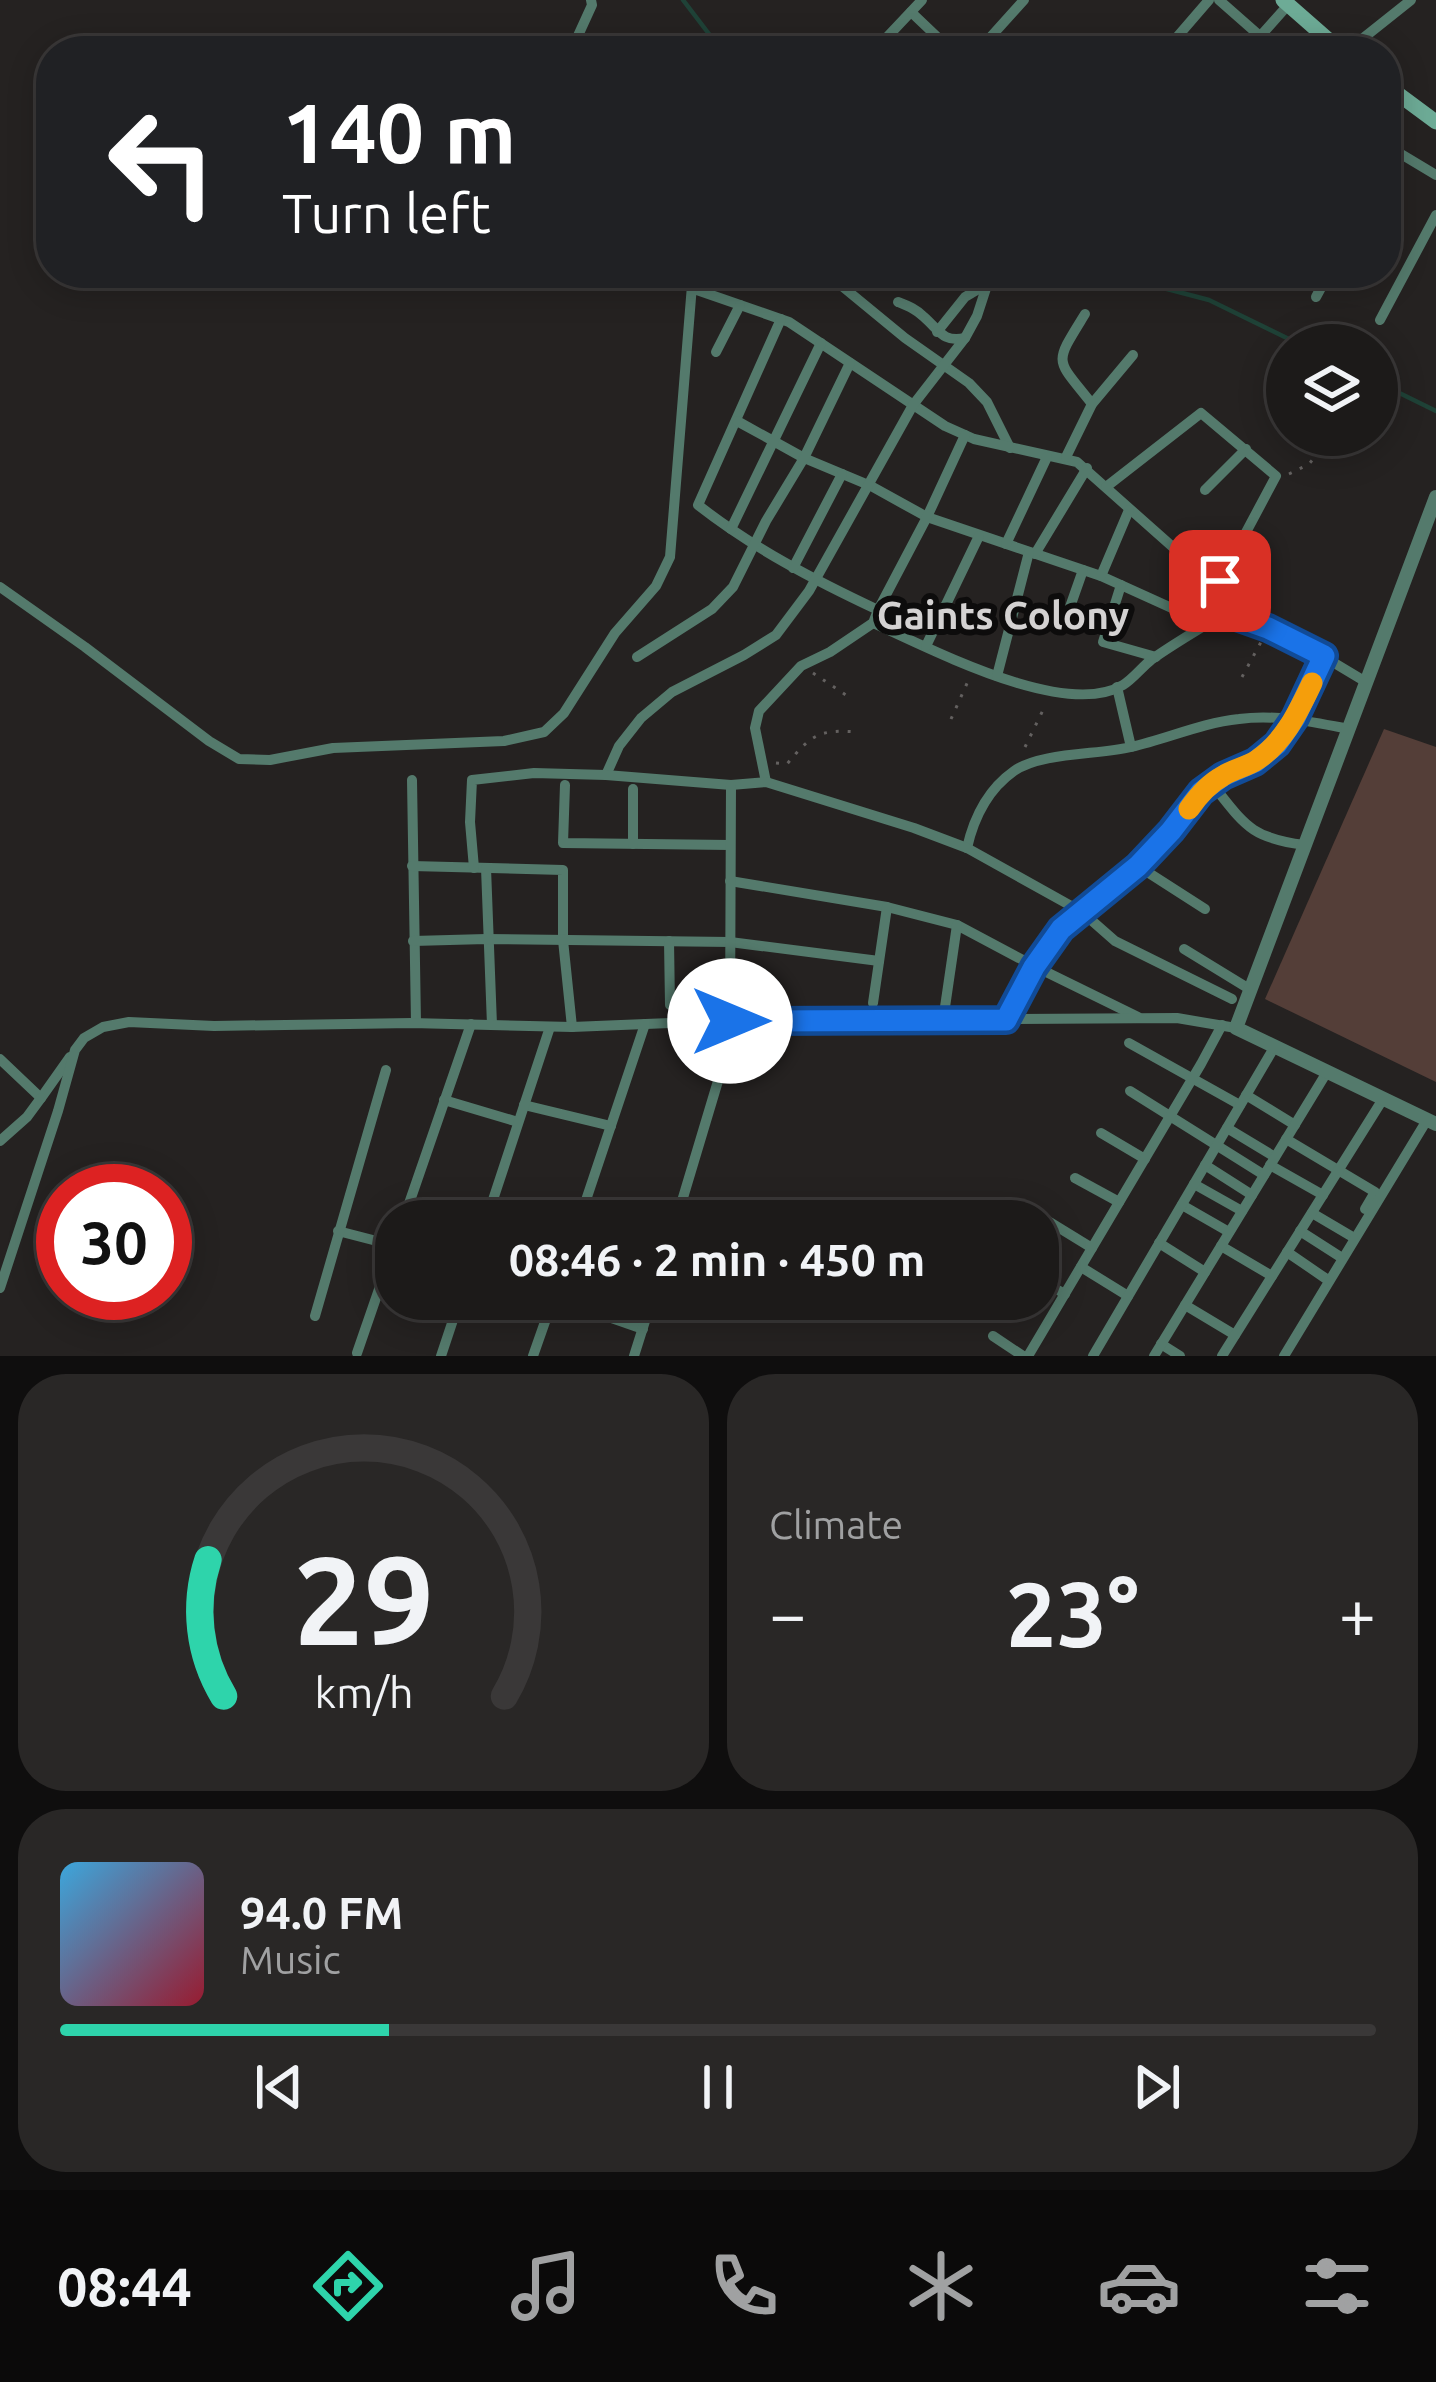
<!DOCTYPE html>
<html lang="en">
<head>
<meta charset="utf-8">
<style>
  :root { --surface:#1c1a19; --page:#292726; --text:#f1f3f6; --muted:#a0a1a2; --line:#3a3838; --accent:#2ed4ab }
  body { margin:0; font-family:Ubuntu,sans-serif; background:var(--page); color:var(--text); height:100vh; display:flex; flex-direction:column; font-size:45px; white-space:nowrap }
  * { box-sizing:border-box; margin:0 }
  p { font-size:39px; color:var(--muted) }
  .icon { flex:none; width:66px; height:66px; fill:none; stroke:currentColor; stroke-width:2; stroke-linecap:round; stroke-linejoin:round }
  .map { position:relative; height:1356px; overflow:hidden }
  .side { display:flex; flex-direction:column; gap:18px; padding:18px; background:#0f0e0e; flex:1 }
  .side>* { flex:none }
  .guide { position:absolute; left:36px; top:36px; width:1365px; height:252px; border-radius:48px; box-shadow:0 6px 30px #0003,0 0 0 3px var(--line); background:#202124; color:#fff; overflow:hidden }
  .fabs { position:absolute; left:1266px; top:324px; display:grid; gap:24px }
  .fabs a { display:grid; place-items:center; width:132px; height:132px; border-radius:50%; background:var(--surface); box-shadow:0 6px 30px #0003,0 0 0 3px var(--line); font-size:60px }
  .speed { position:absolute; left:36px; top:1164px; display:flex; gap:24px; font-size:60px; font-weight:700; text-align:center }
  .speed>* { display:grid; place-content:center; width:156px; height:156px; border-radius:50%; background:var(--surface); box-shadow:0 6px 30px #0003,0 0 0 3px var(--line); line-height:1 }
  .speed .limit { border:18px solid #d22; background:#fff; color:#111 }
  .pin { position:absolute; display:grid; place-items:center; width:102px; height:102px; color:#fff; margin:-51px; border-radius:24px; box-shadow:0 6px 18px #0006 }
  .me { position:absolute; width:132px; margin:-66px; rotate:90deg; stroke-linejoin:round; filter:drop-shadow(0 0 9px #0008) }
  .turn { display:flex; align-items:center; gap:42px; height:252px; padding:0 48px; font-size:54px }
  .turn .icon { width:156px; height:156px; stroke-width:2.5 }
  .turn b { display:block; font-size:84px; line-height:102px }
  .big { font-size:90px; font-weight:700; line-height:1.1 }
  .side .card { flex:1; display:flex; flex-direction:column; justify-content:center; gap:18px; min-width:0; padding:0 42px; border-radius:48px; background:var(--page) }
  .side .dial { align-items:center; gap:0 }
  .dial svg { height:312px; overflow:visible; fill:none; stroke:var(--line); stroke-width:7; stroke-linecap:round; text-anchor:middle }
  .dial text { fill:var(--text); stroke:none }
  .song { display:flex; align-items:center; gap:36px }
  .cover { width:144px; height:144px; border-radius:18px; background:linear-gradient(135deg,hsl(200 70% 55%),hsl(350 70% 35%)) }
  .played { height:12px; border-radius:6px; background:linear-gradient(90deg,var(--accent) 25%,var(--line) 25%) }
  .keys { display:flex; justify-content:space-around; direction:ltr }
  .heat { display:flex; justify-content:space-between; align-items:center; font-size:66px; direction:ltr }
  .side .tiles { flex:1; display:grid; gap:18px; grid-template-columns:1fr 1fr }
  .card:last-child { grid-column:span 2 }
  .trip { position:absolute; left:375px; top:1200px; width:684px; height:120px; border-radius:48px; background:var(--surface); box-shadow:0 6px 30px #0003,0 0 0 3px var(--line); font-weight:700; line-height:120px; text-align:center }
  .menu { display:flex; height:192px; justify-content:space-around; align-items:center; background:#0b0a0a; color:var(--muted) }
  .menu .icon { width:84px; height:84px }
  .menu .selected { color:var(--accent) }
  .menu b { font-size:54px; color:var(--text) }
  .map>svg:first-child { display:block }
</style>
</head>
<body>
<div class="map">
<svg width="1436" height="1356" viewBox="0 0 1436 1356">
  <rect width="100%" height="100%" fill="#252221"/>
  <!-- green -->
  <polygon fill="#543e38" points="1384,729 1436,747 1436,1082 1265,999"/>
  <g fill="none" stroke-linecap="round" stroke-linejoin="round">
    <!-- stream -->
    <g stroke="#1f4237" stroke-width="4.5">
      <polyline points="683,0 722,51"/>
      <polyline points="1106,273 1209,300 1301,345"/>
      <polyline points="1377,382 1436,411"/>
    </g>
    <!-- path -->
    <g stroke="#646160" stroke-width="3" stroke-dasharray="3 9" stroke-linecap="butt">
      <polyline points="1289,474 1309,464 1333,435"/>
      <polyline points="813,673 846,695"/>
      <polyline points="1242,677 1261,642"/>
      <polyline points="951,719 969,679"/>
      <polyline points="1025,747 1046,704"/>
      <path d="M776,763L787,764C811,735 819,729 857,732"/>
    </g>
    <!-- minor -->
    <g stroke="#547a6c" stroke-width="10">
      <polyline points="1219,0 1277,51"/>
      <polyline points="911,12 952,51"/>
      <polyline points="571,51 592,5 591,0"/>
      <polyline points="874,51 922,0"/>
      <polyline points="978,51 1024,0"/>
      <polyline points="1079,51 1083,48"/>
      <polyline points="1165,51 1209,0"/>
      <polyline points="1247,51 1288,5"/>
      <polyline points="1347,51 1411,0"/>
      <polyline points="1386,145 1436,175"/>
      <polyline points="1386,171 1396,152"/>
      <polyline points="826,273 905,338 969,383 987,402 1010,448"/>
      <polyline points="691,288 789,322 945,426 974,439 1077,462 1175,549 1202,565 1220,581 1234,616 1296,640 1366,682"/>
      <polyline points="1316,297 1329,273"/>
      <path d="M898,302C908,306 916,309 924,317C939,330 943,343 965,338"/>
      <path d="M1085,314C1053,366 1055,357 1092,404"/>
      <path d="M781,319L698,505C753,548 814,580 878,610L873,623C930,648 1065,720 1123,685C1133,679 1142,667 1151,660C1169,647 1188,636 1207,624"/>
      <polyline points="1380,320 1436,215"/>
      <polyline points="937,332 965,297 987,284"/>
      <polyline points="716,352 740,305"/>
      <polyline points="737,421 804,458 871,486 927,517 1101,576 1207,624 1234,616"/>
      <polyline points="1066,457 1092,404 1133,355"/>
      <polyline points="1106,487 1201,413 1276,476 1220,581"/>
      <polyline points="1205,490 1246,449"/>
      <polyline points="731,529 821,343"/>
      <polyline points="1006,544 1047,457"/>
      <polyline points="1035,554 1087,468"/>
      <polyline points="793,568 842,474"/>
      <polyline points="1101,576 1129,510"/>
      <polyline points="1121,585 1103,642 1156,657"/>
      <polyline points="0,587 85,647 209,741 239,759 270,760 333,748 504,741 544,732 564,713 615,633 656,586 670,557 693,273"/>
      <polyline points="878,610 927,517 965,435"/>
      <polyline points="1064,624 1083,570"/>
      <polyline points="926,646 979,536"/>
      <polyline points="637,657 712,609 733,587 766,521 804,458 850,363"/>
      <polyline points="997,676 1029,552"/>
      <polyline points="1117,687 1131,747"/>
      <polyline points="606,775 619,746 641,718 672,692 744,655 776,635 809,591 913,405 965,338 977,316 991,273"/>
      <polyline points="412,780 416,1023"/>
      <polyline points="766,782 755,728 759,711 801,666 830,652 873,623"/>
      <path d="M1212,784C1245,825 1250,838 1305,845"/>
      <polyline points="565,785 563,843 730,845"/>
      <polyline points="633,789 633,844"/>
      <path d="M967,848C974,817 987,790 1014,771C1041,752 1098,755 1131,747C1167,739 1201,723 1239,719C1276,714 1313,722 1349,729"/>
      <polyline points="412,866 563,870 563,940 572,1027"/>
      <polyline points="1138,866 1205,909"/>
      <polyline points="474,868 470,822 472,780 534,773 606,775 731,785 766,782 914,828 967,848 1082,912 1115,941 1232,999"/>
      <polyline points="486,868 492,1025"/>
      <polyline points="730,881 887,907 957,925 1034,966 1138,1017"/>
      <polyline points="413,941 486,939 730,942 879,961"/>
      <polyline points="669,941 670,1005"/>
      <polyline points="1184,949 1251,990"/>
      <polyline points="873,1003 887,907"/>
      <polyline points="945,1007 957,925"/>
      <polyline points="1007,1020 1034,966 1061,929 1138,866 1171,831 1201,792 1223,775 1255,762 1277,744 1295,719 1325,655"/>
      <polyline points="730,1021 731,785"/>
      <polyline points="1129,1043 1240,1105"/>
      <polyline points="0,1059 41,1098 70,1057"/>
      <polyline points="1130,1091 1264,1175"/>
      <polyline points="1246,1095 1295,1125"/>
      <polyline points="444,1100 518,1122"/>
      <polyline points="524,1105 611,1126"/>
      <polyline points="1227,1128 1275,1157"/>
      <polyline points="1101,1133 1145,1159"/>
      <polyline points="1286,1139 1375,1192 1365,1209"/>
      <polyline points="0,1141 27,1117 41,1098"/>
      <polyline points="1205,1165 1252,1195"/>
      <polyline points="1270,1165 1323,1195"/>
      <polyline points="1075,1178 1119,1202"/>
      <polyline points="1194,1184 1242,1211"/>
      <polyline points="1182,1205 1229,1232"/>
      <polyline points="1312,1213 1351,1236"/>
      <polyline points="403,1221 471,1024"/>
      <polyline points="486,1221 550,1027"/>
      <polyline points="579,1221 645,1024"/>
      <polyline points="676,1221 727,1051 741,1021"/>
      <polyline points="1048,1221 1092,1248"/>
      <polyline points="338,1231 396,1246"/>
      <polyline points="1300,1231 1339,1256"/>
      <polyline points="1159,1243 1205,1272"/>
      <polyline points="1221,1246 1272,1276"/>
      <polyline points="1287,1252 1325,1278"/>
      <polyline points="1081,1267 1128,1296"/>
      <polyline points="1038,1279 1065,1294"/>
      <polyline points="0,1288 58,1111 75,1050 84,1038 103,1027 129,1022 214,1026 412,1023 572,1027 719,1021 1177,1018 1236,1028"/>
      <polyline points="557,1299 643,1329"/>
      <polyline points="1185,1305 1235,1335"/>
      <polyline points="315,1316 386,1070"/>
      <polyline points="993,1336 1023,1356"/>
      <polyline points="1161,1344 1180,1356"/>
      <polyline points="357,1353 396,1240"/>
      <polyline points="441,1356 460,1299"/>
      <polyline points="533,1356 553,1299"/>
      <polyline points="634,1356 652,1299"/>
      <polyline points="1028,1356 1201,1064 1222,1025"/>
      <polyline points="1093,1356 1275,1046"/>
      <polyline points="1154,1356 1327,1072"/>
      <polyline points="1222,1356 1383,1099"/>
      <polyline points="1284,1356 1427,1120"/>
    </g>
    <!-- tertiary -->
    <polyline stroke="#547a6c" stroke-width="14" points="1436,497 1236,1028 1436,1124"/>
    <!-- secondary -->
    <g stroke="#6dab96" stroke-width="15">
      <polyline points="1283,0 1341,51"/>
      <polyline points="1386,85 1436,122"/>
    </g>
  </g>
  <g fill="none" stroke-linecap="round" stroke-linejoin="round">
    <!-- route casing -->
    <g stroke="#114b97" stroke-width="30">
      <polyline id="route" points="730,1021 1006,1020 1034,967 1061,929 1138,866 1171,831 1201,792 1223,776 1255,762 1277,744 1295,718 1324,656 1268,628 1234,616 1220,581"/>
    </g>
    <!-- route -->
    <use href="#route" stroke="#1a73e8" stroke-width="21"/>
    <!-- slow -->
    <path stroke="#f59e0b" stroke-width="21" d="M1189,809C1198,796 1208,784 1223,776C1233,769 1247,767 1257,760C1285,741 1298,712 1312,683"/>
  </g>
  <g text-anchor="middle" stroke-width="12" stroke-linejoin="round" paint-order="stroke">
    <!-- neighbourhood labels -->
    <g font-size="39" font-weight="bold" fill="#d4d2d2" stroke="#0d0c0c">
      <text x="1003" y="629">Gaints Colony</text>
    </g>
  </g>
</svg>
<div class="fabs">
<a><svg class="icon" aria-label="layers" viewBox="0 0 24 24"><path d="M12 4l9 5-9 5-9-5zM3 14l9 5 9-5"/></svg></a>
</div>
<div class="speed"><div class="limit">30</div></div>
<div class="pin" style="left:1220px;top:581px;background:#d93025"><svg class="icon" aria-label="arrive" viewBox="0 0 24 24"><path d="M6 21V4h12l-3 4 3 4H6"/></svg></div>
<svg class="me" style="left:730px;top:1021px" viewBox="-20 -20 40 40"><circle r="19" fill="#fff"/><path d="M0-13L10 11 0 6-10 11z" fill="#1a73e8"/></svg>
<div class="trip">08:46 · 2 min · 450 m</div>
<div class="guide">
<div class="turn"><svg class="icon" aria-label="left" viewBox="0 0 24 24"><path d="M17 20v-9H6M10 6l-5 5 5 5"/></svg><div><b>140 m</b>Turn left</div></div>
</div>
</div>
<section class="side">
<div class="tiles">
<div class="card dial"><svg viewBox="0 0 100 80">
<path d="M14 69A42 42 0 1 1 86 69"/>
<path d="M14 69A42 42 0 0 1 10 34" stroke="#2ed4ab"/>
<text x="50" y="56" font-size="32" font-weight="700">29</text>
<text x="50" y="72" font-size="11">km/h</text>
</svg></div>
<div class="card"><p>Climate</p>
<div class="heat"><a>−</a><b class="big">23°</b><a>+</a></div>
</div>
<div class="card">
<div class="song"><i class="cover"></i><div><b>94.0 FM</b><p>Music</p></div></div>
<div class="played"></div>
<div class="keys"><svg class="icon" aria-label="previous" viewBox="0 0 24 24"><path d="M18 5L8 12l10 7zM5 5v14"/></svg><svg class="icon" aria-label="pause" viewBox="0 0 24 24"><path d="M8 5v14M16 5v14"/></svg><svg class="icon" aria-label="next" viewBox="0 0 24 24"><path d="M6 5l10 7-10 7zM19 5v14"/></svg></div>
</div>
</div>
</section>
<nav class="menu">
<b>08:44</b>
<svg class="icon selected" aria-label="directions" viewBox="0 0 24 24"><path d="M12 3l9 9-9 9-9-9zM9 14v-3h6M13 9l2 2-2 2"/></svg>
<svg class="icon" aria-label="music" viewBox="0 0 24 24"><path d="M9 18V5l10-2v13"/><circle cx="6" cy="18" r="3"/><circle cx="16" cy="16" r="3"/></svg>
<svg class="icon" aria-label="phone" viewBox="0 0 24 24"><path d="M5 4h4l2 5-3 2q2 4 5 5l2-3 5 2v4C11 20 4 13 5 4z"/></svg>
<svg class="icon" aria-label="climate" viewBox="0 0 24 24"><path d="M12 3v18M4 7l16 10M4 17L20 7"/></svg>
<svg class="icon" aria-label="car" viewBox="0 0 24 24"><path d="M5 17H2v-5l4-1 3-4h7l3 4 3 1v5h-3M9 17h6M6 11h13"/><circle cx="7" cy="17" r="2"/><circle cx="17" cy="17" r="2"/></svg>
<svg class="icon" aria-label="filters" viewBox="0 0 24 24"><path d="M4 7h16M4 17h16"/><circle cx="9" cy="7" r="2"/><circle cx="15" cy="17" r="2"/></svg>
</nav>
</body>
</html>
